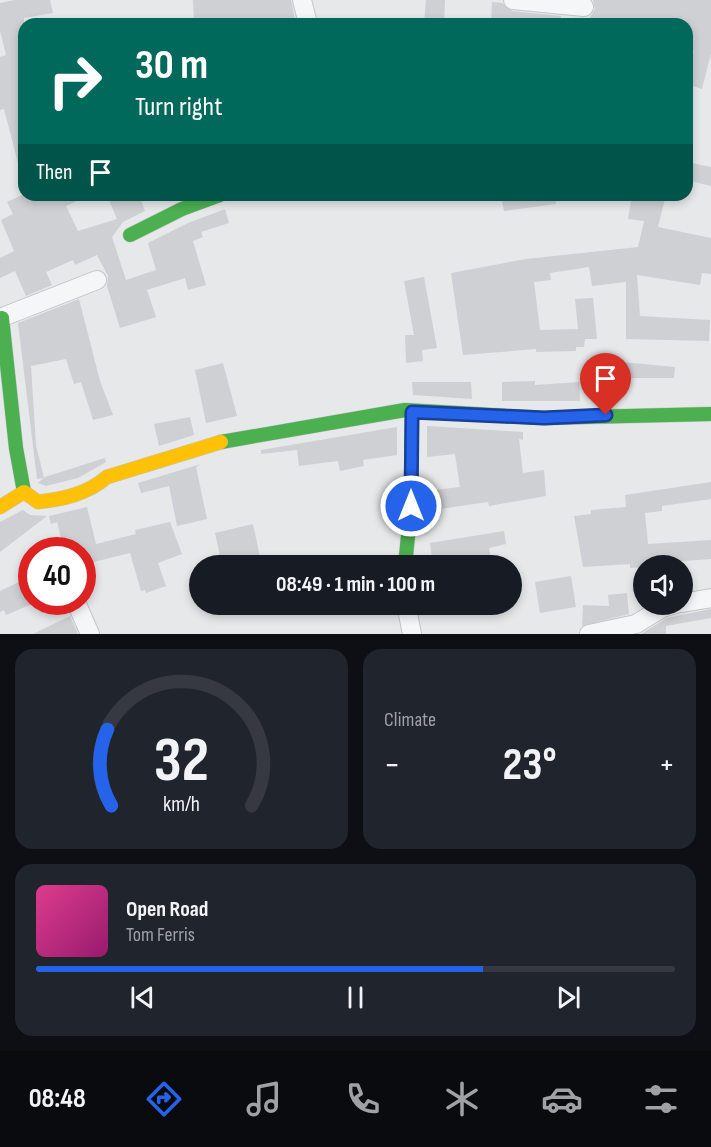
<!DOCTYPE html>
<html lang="en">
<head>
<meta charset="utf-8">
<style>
  :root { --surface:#171b24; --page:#20242c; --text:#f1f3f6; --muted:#9ea1a6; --line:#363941; --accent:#2563eb }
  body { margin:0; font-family:"Sofia Sans Condensed",sans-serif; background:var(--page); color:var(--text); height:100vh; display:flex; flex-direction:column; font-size:22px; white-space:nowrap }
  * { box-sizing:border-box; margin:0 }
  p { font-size:20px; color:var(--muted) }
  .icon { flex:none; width:33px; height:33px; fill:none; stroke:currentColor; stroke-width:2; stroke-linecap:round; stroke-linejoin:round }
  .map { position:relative; height:634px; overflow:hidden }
  .drawer { display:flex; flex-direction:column; gap:15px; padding:15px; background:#0d0f14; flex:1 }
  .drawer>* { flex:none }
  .guide { position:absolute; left:18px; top:18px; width:675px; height:183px; border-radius:18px; box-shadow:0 3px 9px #0003; background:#00695c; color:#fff; overflow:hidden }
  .buttons { position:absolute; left:633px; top:555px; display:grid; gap:12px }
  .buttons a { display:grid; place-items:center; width:60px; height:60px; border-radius:50%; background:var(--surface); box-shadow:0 3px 9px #0003; font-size:30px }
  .speed { position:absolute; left:18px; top:537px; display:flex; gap:12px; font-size:30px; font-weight:700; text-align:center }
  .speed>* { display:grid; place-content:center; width:78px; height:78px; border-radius:50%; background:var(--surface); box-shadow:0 3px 9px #0003; line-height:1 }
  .speed .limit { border:9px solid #d22; background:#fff; color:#111 }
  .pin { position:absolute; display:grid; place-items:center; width:51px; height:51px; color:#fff; margin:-62px -26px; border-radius:50% 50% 50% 0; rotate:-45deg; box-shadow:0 0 6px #0007 }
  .pin .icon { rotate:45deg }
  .me { position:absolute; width:66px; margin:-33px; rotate:0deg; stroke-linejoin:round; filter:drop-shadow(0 0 4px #0008) }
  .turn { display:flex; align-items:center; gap:21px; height:126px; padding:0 18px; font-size:27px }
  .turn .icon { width:78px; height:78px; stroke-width:2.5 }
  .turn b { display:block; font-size:42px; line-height:51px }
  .then { display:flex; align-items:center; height:57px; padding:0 18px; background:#0003; gap:12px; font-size:22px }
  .big { font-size:45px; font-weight:700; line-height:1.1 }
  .drawer .card { flex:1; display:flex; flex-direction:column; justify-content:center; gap:9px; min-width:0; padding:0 21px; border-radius:18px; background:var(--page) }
  .drawer .dial { align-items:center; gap:0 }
  .dial svg { height:156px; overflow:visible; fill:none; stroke:var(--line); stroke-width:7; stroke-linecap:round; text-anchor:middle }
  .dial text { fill:var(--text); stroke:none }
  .song { display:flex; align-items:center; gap:18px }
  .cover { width:72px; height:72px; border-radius:9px; background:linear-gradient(135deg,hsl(330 70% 55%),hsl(320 70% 35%)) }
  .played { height:6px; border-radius:3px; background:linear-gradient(90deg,var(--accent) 70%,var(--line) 70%) }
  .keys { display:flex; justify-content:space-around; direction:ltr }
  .heat { display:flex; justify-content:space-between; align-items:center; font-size:33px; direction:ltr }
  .drawer .tiles { flex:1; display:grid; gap:15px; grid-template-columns:1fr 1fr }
  .card:last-child { grid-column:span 2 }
  .trip { position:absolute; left:189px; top:555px; width:333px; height:60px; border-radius:30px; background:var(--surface); box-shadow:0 3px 9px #0003; font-weight:700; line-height:60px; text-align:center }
  .menu { display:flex; height:96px; justify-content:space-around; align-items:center; background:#090b0e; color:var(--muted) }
  .menu .icon { width:42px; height:42px }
  .menu .current { color:var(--accent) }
  .menu b { font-size:27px; color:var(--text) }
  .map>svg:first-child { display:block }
</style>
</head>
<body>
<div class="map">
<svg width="711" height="634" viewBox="0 0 711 634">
  <rect width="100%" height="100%" fill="#e6e8ea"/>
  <!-- building -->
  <g fill="#ced0d3">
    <polygon points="14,0 50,0 53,13 24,18 24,86 18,88 24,110 24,167 19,167 4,109 0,110 0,57 6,55 0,31 0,3"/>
    <polygon points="193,0 291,0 296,24 194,24"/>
    <polygon points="426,0 445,0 444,24 424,24"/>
    <polygon points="593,0 711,0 711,53 702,89 687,84 694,51 687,49 687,24 586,24 595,9"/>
    <polygon points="492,2 502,3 512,11 561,16 560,24 491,24"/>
    <polygon points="687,162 711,167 711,186 687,180"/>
    <polygon points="22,195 90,195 66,206 78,231 117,219 107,195 139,195 145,211 123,222 112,237 126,280 156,270 148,243 188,223 225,209 229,223 201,232 203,237 193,241 206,285 188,290 185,278 147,290 156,317 120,328 107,286 108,276 97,255 75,265 73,260 46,272 52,285 26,296 15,271 0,278 0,258 14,251 1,220 13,214 7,202"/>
    <polygon points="501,195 556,195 556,204 504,211"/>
    <polygon points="632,195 666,195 658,227 711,238 711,274 702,273 700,285 637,275 640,316 710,320 709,341 626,339 626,282 592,286 589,267 550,273 551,280 534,282 540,330 578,329 575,299 593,298 597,339 585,339 584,347 576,347 576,351 536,352 536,349 463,355 451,273 526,259 638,247 644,221 628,219"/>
    <polygon points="424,277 437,348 422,350 423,361 406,363 405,335 414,335 404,281"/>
    <polygon points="79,299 100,381 113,415 93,420 81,382 74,384 66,359 31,366 36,445 44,478 37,479 18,323"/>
    <polygon points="622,362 675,367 674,378 622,378"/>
    <polygon points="223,363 237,416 206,423 195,370"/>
    <polygon points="535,381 535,385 579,382 580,401 502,401 502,382"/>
    <polygon points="412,382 471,382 472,399 413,395"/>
    <polygon points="190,417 194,435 159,446 154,424"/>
    <polygon points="427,426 523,432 523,440 519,439 523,473 544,470 546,496 489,506 488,502 426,511 426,491 460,487 455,454 427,457"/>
    <polygon points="397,427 397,455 363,460 364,466 340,471 338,461 299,466 297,450 261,454 261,450"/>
    <polygon points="105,458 106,462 78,478 46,486 38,483 45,477"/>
    <polygon points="201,464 196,467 207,519 177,526 169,486 141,493 138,483"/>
    <polygon points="711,482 711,499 662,506 662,511 645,513 648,544 711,540 711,559 657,563 657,566 630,568 630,564 583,567 574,516 591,514 591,510 626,507 625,495"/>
    <polygon points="87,507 96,544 136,534 135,530 170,522 182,554 158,563 166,586 146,593 145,590 141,591 130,553 82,565 83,550 64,550 57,522 51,524 49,516"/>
    <polygon points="23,510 30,515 47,516 0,552 0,522"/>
    <polygon points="253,524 262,566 222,566 215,533"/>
    <polygon points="504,531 506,544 489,548 491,558 460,566 433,566 430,543"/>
    <polygon points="32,576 32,604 6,615 4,610 0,612 0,591"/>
    <polygon points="571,576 576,607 540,613 535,582"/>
    <polygon points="627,593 629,614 582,626 583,605 609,606 608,595"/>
    <polygon points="711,609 711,618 666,626 666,634 641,634 667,618"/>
    <polygon points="70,616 78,634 33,634"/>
  </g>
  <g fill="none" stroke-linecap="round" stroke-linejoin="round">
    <!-- street casing -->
    <g stroke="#c4c6c8" stroke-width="20">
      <g id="street">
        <polyline points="302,0 308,24"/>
        <polyline points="513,0 584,7"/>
        <polyline points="0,318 97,280"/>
        <polyline points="76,602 90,634"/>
        <polyline points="682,603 711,598"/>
        <polyline points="406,604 412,634"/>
        <polyline points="589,634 636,624 662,608 676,604"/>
      </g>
    </g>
    <!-- fast casing -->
    <g stroke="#c4c6c8" stroke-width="15">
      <g id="fast">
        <polyline points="130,235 182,209 220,195"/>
        <polyline points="2,318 16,448 24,492"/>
        <polyline points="221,442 405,410 544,418 711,414"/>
        <polyline points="405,566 411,506 412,412"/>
      </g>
    </g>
    <!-- slow casing -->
    <g stroke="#c4c6c8" stroke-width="15">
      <path id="slow" d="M0,507L24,492L38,502C64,499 87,494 107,477L221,442"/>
    </g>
    <!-- street -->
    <use href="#street" stroke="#f5f6f7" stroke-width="18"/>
    <!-- fast -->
    <use href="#fast" stroke="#4caf50" stroke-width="14"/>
    <!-- slow -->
    <use href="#slow" stroke="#ffc107" stroke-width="14"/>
  </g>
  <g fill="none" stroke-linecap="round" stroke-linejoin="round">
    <!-- route casing -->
    <g stroke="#184099" stroke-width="15">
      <polyline id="route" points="411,506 412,412 544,418 606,415"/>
    </g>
    <!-- route -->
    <use href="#route" stroke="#2563eb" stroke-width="10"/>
  </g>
</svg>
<div class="buttons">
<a><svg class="icon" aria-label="sound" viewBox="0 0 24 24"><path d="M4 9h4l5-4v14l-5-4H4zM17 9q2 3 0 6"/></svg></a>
</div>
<div class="speed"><div class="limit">40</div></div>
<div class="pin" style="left:606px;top:415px;background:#d93025"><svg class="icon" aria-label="arrive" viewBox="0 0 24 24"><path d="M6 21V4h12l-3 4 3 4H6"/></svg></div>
<svg class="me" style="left:411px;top:506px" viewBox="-20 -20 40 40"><circle r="17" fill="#2563eb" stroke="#fff" stroke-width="3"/><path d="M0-11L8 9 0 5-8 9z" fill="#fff"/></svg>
<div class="trip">08:49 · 1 min · 100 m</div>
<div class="guide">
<div class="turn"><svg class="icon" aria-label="right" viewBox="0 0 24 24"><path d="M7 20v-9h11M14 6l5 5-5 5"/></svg><div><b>30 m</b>Turn right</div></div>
<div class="then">Then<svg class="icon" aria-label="arrive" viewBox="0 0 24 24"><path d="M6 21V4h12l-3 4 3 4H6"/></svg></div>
</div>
</div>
<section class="drawer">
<div class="tiles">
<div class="card dial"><svg viewBox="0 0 100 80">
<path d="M14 69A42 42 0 1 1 86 69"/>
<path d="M14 69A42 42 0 0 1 12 30" stroke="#2563eb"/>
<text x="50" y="56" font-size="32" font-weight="700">32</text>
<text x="50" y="72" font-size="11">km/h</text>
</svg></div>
<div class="card"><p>Climate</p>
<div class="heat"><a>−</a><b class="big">23°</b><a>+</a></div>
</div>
<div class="card">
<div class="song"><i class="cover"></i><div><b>Open Road</b><p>Tom Ferris</p></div></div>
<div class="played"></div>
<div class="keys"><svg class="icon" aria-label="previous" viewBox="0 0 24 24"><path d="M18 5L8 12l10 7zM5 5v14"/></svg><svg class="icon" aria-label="pause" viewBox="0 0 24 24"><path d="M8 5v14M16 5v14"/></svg><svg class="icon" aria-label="next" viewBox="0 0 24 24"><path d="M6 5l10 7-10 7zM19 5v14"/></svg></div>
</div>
</div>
</section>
<nav class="menu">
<b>08:48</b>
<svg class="icon current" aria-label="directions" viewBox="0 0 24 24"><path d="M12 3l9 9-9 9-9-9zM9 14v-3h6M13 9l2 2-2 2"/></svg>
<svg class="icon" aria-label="music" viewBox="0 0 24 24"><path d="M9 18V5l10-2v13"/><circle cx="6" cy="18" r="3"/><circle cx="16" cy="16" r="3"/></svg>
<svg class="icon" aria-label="phone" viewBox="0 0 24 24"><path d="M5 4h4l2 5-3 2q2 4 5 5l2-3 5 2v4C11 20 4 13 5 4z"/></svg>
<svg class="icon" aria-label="climate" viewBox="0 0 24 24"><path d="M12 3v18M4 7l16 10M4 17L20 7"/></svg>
<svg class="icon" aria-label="car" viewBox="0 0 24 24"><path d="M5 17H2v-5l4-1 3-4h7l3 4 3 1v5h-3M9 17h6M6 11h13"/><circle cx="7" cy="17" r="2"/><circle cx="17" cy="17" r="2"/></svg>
<svg class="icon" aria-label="filters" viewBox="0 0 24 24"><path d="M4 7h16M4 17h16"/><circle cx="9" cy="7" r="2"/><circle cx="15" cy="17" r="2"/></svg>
</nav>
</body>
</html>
